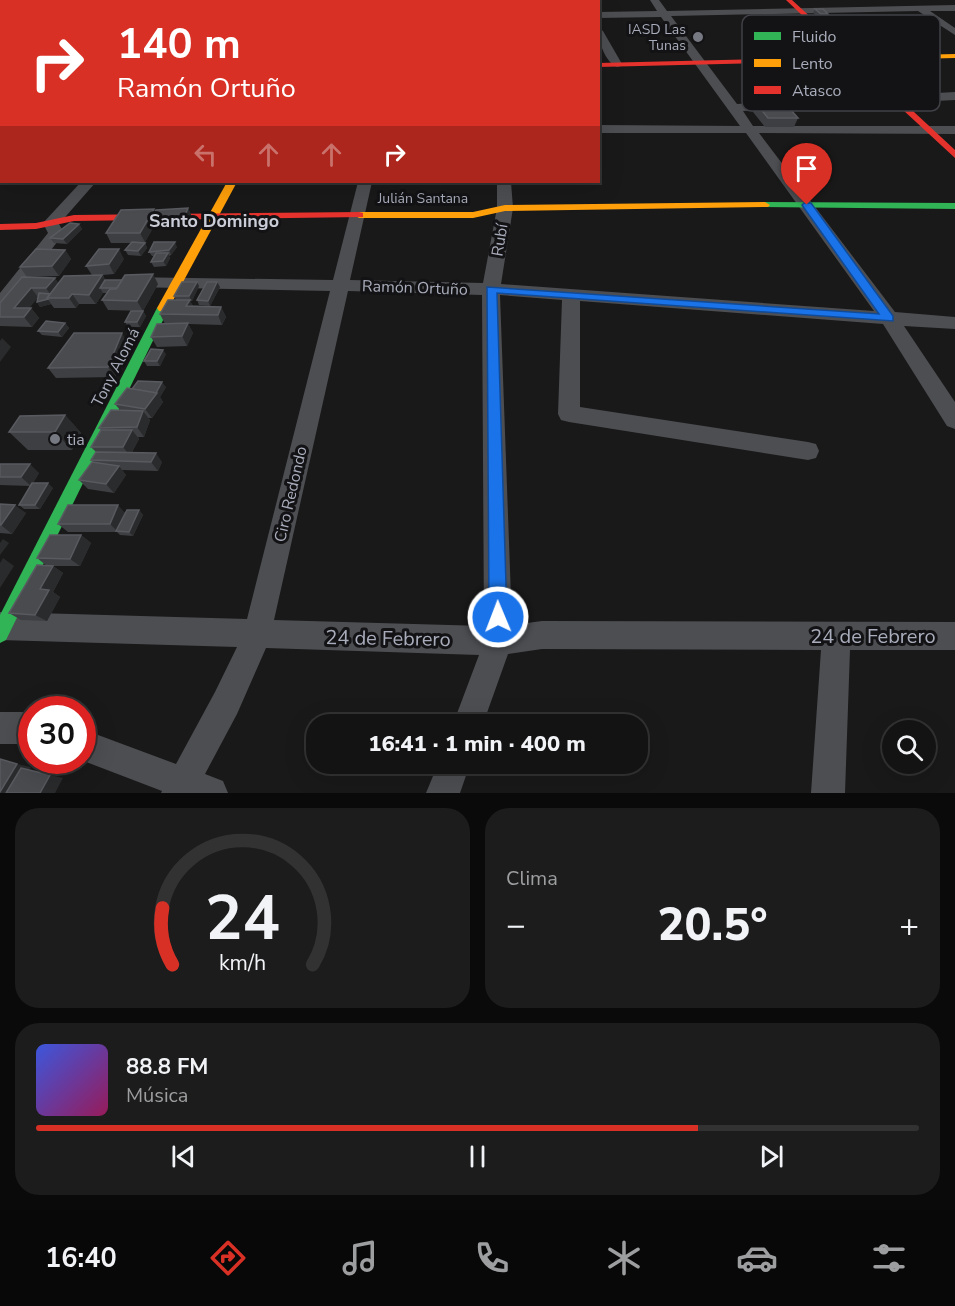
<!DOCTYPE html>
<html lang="es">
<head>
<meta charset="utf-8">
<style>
  :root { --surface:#131313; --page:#1c1c1c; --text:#f1f3f6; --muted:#9d9ea0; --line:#323233; --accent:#d93025 }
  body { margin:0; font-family:"Nunito Sans",sans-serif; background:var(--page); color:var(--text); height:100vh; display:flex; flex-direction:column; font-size:22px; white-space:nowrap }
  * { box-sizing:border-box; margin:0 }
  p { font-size:20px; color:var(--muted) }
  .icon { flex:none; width:33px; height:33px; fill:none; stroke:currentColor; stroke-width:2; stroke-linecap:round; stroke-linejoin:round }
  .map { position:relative; height:793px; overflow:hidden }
  .drawer { display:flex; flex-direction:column; gap:15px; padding:15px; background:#0a0a0a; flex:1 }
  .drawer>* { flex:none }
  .banner { position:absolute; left:0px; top:0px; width:600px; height:183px; box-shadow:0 6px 24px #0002,0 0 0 2px var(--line); background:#d93025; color:#fff; overflow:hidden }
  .tools { position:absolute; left:882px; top:720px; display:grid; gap:12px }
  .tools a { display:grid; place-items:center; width:54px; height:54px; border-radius:50%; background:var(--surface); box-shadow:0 6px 24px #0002,0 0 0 2px var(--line); font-size:30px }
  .speed { position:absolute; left:18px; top:696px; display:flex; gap:12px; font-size:30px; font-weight:700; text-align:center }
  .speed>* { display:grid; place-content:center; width:78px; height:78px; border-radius:50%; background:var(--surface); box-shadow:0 6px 24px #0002,0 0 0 2px var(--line); line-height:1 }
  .speed .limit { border:9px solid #d22; background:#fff; color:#111 }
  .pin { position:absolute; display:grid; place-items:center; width:51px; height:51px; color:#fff; margin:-62px -26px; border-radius:50% 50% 50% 0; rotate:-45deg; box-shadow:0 0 6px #0007 }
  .pin .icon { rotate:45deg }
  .me { position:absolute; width:66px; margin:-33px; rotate:359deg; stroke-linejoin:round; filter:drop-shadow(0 0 4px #0008) }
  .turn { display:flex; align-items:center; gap:21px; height:126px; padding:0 18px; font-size:27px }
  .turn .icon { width:78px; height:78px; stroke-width:2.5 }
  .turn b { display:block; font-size:42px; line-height:51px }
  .lanes { display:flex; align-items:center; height:57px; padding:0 18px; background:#0003; justify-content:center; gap:30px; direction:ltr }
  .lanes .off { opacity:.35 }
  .big { font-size:45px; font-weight:800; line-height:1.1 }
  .drawer .card { flex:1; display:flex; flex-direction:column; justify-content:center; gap:9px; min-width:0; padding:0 21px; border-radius:24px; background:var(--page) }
  .drawer .dial { align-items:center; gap:0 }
  .dial svg { height:156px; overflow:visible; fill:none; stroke:var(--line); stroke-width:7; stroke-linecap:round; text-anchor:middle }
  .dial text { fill:var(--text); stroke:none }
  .song { display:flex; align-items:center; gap:18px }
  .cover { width:72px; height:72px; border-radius:9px; background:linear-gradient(135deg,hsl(230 70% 55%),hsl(330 70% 35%)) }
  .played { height:6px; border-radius:3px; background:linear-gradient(90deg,var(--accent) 75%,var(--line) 75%) }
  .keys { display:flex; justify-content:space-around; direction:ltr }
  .heat { display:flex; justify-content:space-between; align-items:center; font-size:33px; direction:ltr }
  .drawer .tiles { flex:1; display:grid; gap:15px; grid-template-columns:1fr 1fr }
  .card:last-child { grid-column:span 2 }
  .trip { position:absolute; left:306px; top:714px; width:342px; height:60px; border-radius:24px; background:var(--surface); box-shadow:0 6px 24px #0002,0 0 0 2px var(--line); font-weight:800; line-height:60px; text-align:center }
  .tabs { display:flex; height:96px; justify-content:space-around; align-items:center; background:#080808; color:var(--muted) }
  .tabs .icon { width:42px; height:42px }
  .tabs .selected { color:var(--accent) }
  .tabs b { font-size:27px; color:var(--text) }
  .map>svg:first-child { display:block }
</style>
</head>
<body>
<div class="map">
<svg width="955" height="793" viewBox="0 0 955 793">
  <rect width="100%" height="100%" fill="#191919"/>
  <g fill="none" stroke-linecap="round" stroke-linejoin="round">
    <!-- street -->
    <g fill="#4d4e52" fill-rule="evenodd">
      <polygon points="62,0 79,0 80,2 63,2"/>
      <polygon points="89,0 100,0 88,2"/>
      <polygon points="116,0 127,0 115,2"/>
      <polygon points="159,0 167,0 158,2"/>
      <polygon points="246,0 254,0 245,2"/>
      <polygon points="406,0 414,0 405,2"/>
      <rect x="488" y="0" width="8" height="2"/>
      <polygon points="578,0 586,0 587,2 578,2"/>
      <path d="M650,0H659L667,11L955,5V11H930L955,28V35L918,11L671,16L737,104L955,92V100L743,111L753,126H955V134L759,133L895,312L955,317V329L904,326L955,402V429L947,426L883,324L580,301V407L808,442L816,444L819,451L816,458L808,460L569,422L561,420L558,414L562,300L500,295L512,625L542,621L955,622V650H850L845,793H811L821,650L542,649L508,654L483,724H453L479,655L266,648L237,714L205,774L223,781L228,793H161L162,791L81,760L82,729L176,764L215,692L237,647L0,640V612L247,619L330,291L130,287L124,285L121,281L124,277L333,280L358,182H372L350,280L483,283L497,208V182H511L513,208L501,284L874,311L746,133H598V125L740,126L661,17L598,18V12L657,11ZM348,291L482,295L484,626L274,620Z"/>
      <rect x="0" y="12" width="2" height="6"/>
      <path d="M598,28L603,31L622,64L621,66L617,67C605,62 598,41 598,28Z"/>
      <polygon points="0,46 2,46 0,53"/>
      <polygon points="0,69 2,69 0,76"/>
      <polygon points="2,138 2,147 0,147 0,139"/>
      <polygon points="81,182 96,182 59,224 64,233 6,309 0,311 0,293 48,233 43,223"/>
      <rect x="0" y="712" width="32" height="32"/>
      <polygon points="438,764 470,764 460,793 426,793"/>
    </g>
    <!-- fast -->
    <g fill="#30b455" fill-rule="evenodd">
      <polygon points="765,202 955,203 955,209 762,207 760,205"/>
      <polygon points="163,304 169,308 6,640 0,643 0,615 157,308"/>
    </g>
    <!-- slow -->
    <g fill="#ff9f0a" fill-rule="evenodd">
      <polygon points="324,0 330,0 323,2"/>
      <polygon points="955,54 955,58 870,60 867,58 870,56"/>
      <polygon points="227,182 237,182 169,308 167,311 159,311 157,308"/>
      <polygon points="765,202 770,205 768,207 505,211 473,218 359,218 354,215 359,212 473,212 505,205"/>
    </g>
    <!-- jam -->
    <g fill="#e5322d" fill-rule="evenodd">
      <polygon points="786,0 792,0 853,56 872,57 872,59 858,60 955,150 955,158 850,61 598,67 598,63 846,57"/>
      <polygon points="359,212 363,213 363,217 74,221 36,229 0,230 0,224 36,223 74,215"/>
    </g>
    <!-- rail casing -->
    <g stroke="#4d4e51" stroke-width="3">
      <polyline id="rail" points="101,2 105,0"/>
    </g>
    <!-- rail -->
    <use href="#rail" stroke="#131315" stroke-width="2" stroke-dasharray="7" stroke-linecap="butt"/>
  </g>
  <!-- wall -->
  <g fill="#3e3f42">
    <polygon points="815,9 828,14 827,18 819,18 813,13"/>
    <polygon points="789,28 817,41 811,56 797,57 783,43"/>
    <polygon points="875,87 889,93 887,97 879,97 873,91"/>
    <polygon points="756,103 798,118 794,127 765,127 753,112"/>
    <polygon points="188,208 192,217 188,228 154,227 154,226 145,242 147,248 141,256 128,255 125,250 131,243 111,243 106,233 155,211"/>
    <polygon points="79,224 82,229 67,244 54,243 50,238"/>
    <polygon points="177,247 171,255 169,256 170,258 166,266 154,267 151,262 154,256 152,256 149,252"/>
    <polygon points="65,250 71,259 59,276 27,277 20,267"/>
    <polygon points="124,259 114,274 103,275 105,280 158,284 143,311 108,310 102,300 107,293 103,293 96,304 79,304 76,308 54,308 51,304 40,307 37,302 38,297 29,308 31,308 39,318 32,327 0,326 0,303 22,277 55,278 58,283 92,275 86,266"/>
    <polygon points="217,282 220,287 210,306 199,305 197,300"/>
    <polygon points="199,286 192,301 190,301 193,306 221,307 226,317 222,325 188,324 193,333 187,346 157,347 151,337 165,324 160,314 176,300 174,296"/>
    <polygon points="143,311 146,316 140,327 128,327 125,322"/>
    <polygon points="65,323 69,328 62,337 42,335 38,331"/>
    <polygon points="128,343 115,377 56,378 48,368"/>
    <polygon points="166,354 160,366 147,366 144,361"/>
    <polygon points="166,387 160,397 163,402 152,418 148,418 150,420 144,437 138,437 139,439 132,452 162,462 158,471 122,470 126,475 114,493 88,489 79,480 93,462 91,460 96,452 91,447 101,430 99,428 120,410 115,404 132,389"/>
    <polygon points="65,415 81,433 72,450 28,450 9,432"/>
    <polygon points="0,464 39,473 33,483 53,488 40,509 24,509 19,505 30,486 0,485"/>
    <polygon points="0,504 26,513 12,534 0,533"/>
    <polygon points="139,510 143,515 133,536 120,535 117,532 68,532 58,524"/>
    <polygon points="81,535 91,543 80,566 53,566 63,573 53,592 60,597 47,621 21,620 9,613 47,566 37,558"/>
  </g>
  <!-- shaded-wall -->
  <g fill="#2a2b2c">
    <polygon points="188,208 192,217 188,228 184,218"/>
    <polygon points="154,209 158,218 150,218 154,226 145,242 140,233"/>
    <polygon points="79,224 82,229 67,244 63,239"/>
    <polygon points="175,242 177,247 171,255 169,250"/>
    <polygon points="145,243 147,248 141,256 138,251"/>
    <polygon points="119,249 124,259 114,274 109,264"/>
    <polygon points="65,250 71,259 59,276 52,266"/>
    <polygon points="168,253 170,258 166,266 163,261"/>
    <polygon points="153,274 158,284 143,311 137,301"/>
    <polygon points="102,275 108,284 100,288 103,293 96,304 89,295"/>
    <polygon points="55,278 61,288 53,298 46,288"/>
    <polygon points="197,282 199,286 192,301 189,296"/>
    <polygon points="217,282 220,287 210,306 208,301"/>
    <polygon points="31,288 38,297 22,318 14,308"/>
    <polygon points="72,294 79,304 76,308 69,298"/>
    <polygon points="48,299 51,304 40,307 37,302"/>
    <polygon points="190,300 194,310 186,306"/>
    <polygon points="221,307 226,317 222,325 218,315"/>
    <polygon points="31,308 39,318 32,327 24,317"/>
    <polygon points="143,311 146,316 140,327 137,322"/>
    <polygon points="65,323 69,328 62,337 58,332"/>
    <polygon points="188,323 193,333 187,346 182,336"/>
    <polygon points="122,333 128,343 115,377 108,367"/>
    <polygon points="2,338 11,347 0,362 0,341"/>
    <polygon points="163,350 166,354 160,366 157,361"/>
    <polygon points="162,382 166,387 160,397 163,402 152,418 145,409"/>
    <polygon points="143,411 150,420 144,437 137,427"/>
    <polygon points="65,415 81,433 72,450 55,432"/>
    <polygon points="132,430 139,439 130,456 123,447"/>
    <polygon points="156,453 162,462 158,471 151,462"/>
    <polygon points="30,464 39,473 31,486 21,477"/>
    <polygon points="119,466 126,475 114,493 106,484"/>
    <polygon points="48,483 53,488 40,509 35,505"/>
    <polygon points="15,505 26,513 12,534 1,525"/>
    <polygon points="118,505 126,514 118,532 110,524"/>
    <polygon points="139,510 143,515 133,536 129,532"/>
    <polygon points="81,535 91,543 80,566 70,559"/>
    <polygon points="3,539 9,543 0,555 0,543"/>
    <polygon points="3,558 14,566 0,588 0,563"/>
    <polygon points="53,566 63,573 53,592 60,597 47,621 35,615 40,589"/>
    <polygon points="17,764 31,767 16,793 0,793"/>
    <polygon points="50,775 63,778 55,793 40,793"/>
  </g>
  <!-- building -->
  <g fill="#4a4b4f" stroke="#585a60" stroke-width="1.5">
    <polygon points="815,9 823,9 828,14 821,14"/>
    <polygon points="784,102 798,118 768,118 756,103"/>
    <polygon points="188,208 184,218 150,218 156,210"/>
    <polygon points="154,209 140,233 106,233 121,210"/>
    <polygon points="70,223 79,224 63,239 50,238"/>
    <polygon points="132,242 145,243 138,251 125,250"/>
    <polygon points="154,242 175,242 169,250 149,252"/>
    <polygon points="36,249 65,250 52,266 20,267"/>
    <polygon points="99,249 119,249 109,264 86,266"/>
    <polygon points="156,253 168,253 163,261 151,262"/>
    <polygon points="153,274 137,301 102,300 110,289 116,289 125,275"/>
    <polygon points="102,275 89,295 72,294 69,298 47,298 64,276"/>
    <polygon points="22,277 55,278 46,288 31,288 14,308 31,308 24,317 0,317 0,303"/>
    <polygon points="105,280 122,280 117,288 100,288"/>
    <polygon points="182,282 197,282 189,296 174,296"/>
    <polygon points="207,282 217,282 208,301 197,300"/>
    <polygon points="39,293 50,294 47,298 48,299 37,302"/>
    <polygon points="168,300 190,300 186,306 221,307 218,315 160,314"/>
    <polygon points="131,311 143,311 137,322 125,322"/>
    <polygon points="46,321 65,323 58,332 38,331"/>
    <polygon points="188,323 182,336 151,337 157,324"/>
    <polygon points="74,333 122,333 108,367 48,368"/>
    <polygon points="151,349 163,350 157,361 144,361"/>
    <polygon points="138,381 162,382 156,393 132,389"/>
    <polygon points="127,388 157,393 145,409 115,404"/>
    <polygon points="111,410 143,411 137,427 99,428"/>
    <polygon points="65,415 55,432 9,432 20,416"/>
    <polygon points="101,430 132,430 123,447 91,447"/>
    <polygon points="96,452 156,453 151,462 91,460"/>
    <polygon points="92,462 119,466 106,484 79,480"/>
    <polygon points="0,464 30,464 21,477 0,477"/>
    <polygon points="32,483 48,483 35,505 19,505"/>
    <polygon points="0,504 15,505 1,525 0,525"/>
    <polygon points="68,505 118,505 110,524 58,524"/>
    <polygon points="127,510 139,510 129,532 116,531"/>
    <polygon points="50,535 81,535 70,559 37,558"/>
    <polygon points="37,565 53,566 40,589 49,590 35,615 9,613"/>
    <polygon points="0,759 17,764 0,792"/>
    <polygon points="21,768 50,775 40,793 6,793"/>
  </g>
  <!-- route -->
  <polygon fill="#1a73e8" stroke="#114b97" stroke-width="1.5" points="804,203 811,203 893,316 893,321 497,293 507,617 504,623 498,626 491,623 489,617 487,287 879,314 802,205"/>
  <!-- markers -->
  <g fill="#777982" stroke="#131315" stroke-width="2">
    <circle cx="698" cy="37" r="6"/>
    <circle cx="55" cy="439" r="6"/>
  </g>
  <g text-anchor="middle" stroke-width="6" stroke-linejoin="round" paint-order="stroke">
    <!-- far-poi labels -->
    <g font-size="14" fill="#a9adbb" stroke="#131315" text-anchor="end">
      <text x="686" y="34">IASD Las<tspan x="686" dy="16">Tunas</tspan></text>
    </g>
    <!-- far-street labels -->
    <g font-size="14" fill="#a9adbb" stroke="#131315">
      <text x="423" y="203">Julián Santana</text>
    </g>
    <!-- street labels -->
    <g font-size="16" fill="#a9adbb" stroke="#131315">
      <text transform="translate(499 240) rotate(-81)" y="6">Rubí</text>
      <text transform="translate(415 287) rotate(2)" y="6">Ramón Ortuño</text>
      <text transform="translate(115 367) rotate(-63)" y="6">Tony Alomá</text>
      <text transform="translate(290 494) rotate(-77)" y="6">Ciro Redondo</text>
    </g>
    <!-- poi labels -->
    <g font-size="16" fill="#a9adbb" stroke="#131315" text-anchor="start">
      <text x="67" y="445">tia</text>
    </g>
    <!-- far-district labels -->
    <g font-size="18" font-weight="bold" fill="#cacdd7" stroke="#131315">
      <text x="214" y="227">Santo Domingo</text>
    </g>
    <!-- near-street labels -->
    <g font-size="20" fill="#a9adbb" stroke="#131315">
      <text x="873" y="643">24 de Febrero</text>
      <text transform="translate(388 638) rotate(1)" y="7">24 de Febrero</text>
    </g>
  </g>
  <!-- legend -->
  <rect x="742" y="15" width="198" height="96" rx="9" fill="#131315" stroke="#404147" stroke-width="1.5"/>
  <rect x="754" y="32" width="27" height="8" fill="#30b455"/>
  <rect x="754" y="59" width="27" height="8" fill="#ff9f0a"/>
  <rect x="754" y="86" width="27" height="8" fill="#e5322d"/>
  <g font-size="16" fill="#a9adbb">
    <text x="792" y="42">Fluido</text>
    <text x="792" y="69">Lento</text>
    <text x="792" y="96">Atasco</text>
  </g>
</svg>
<div class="tools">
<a><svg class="icon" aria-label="search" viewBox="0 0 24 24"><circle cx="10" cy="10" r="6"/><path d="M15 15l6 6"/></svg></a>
</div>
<div class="speed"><div class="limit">30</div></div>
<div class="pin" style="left:807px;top:205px;background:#d93025"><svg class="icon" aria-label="arrive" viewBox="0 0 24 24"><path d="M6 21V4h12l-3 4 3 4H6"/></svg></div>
<svg class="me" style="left:498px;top:617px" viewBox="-20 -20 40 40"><circle r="17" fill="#1a73e8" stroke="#fff" stroke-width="3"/><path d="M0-11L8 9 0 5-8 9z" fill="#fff"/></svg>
<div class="trip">16:41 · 1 min · 400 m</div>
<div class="banner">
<div class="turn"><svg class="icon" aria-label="right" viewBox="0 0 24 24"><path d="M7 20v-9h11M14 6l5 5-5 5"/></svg><div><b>140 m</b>Ramón Ortuño</div></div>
<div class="lanes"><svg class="icon off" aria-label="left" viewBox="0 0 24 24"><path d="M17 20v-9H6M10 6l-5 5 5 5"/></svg><svg class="icon off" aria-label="ahead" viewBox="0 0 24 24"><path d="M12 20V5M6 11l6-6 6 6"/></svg><svg class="icon off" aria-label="ahead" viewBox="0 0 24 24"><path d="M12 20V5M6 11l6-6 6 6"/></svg><svg class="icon" aria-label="right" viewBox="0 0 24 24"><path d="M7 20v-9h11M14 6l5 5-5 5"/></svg></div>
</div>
</div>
<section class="drawer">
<div class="tiles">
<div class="card dial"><svg viewBox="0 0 100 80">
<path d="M14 69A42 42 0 1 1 86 69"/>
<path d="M14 69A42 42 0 0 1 9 40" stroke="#d93025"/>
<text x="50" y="56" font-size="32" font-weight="700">24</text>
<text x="50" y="72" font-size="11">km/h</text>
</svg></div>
<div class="card"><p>Clima</p>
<div class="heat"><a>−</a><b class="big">20.5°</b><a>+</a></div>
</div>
<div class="card">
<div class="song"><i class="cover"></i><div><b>88.8 FM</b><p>Música</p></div></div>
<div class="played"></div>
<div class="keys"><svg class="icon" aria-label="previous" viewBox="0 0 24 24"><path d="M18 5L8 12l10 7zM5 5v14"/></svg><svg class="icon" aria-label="pause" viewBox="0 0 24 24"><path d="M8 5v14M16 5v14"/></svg><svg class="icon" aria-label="next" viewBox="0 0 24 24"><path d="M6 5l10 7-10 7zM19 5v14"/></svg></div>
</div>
</div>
</section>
<nav class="tabs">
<b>16:40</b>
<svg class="icon selected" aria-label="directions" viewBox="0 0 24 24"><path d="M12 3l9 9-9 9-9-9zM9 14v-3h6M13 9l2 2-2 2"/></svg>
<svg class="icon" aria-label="music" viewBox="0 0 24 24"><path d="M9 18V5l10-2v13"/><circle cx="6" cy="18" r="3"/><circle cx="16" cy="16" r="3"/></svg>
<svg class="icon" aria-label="phone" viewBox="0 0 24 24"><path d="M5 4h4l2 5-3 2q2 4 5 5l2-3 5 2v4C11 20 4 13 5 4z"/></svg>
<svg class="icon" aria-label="climate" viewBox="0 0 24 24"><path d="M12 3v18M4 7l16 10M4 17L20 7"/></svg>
<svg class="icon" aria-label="car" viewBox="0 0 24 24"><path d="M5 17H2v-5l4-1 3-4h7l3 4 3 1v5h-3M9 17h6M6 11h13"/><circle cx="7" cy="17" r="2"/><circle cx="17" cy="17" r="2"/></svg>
<svg class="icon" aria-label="filters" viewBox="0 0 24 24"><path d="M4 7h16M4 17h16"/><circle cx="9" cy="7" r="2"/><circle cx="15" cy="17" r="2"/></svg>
</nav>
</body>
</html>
